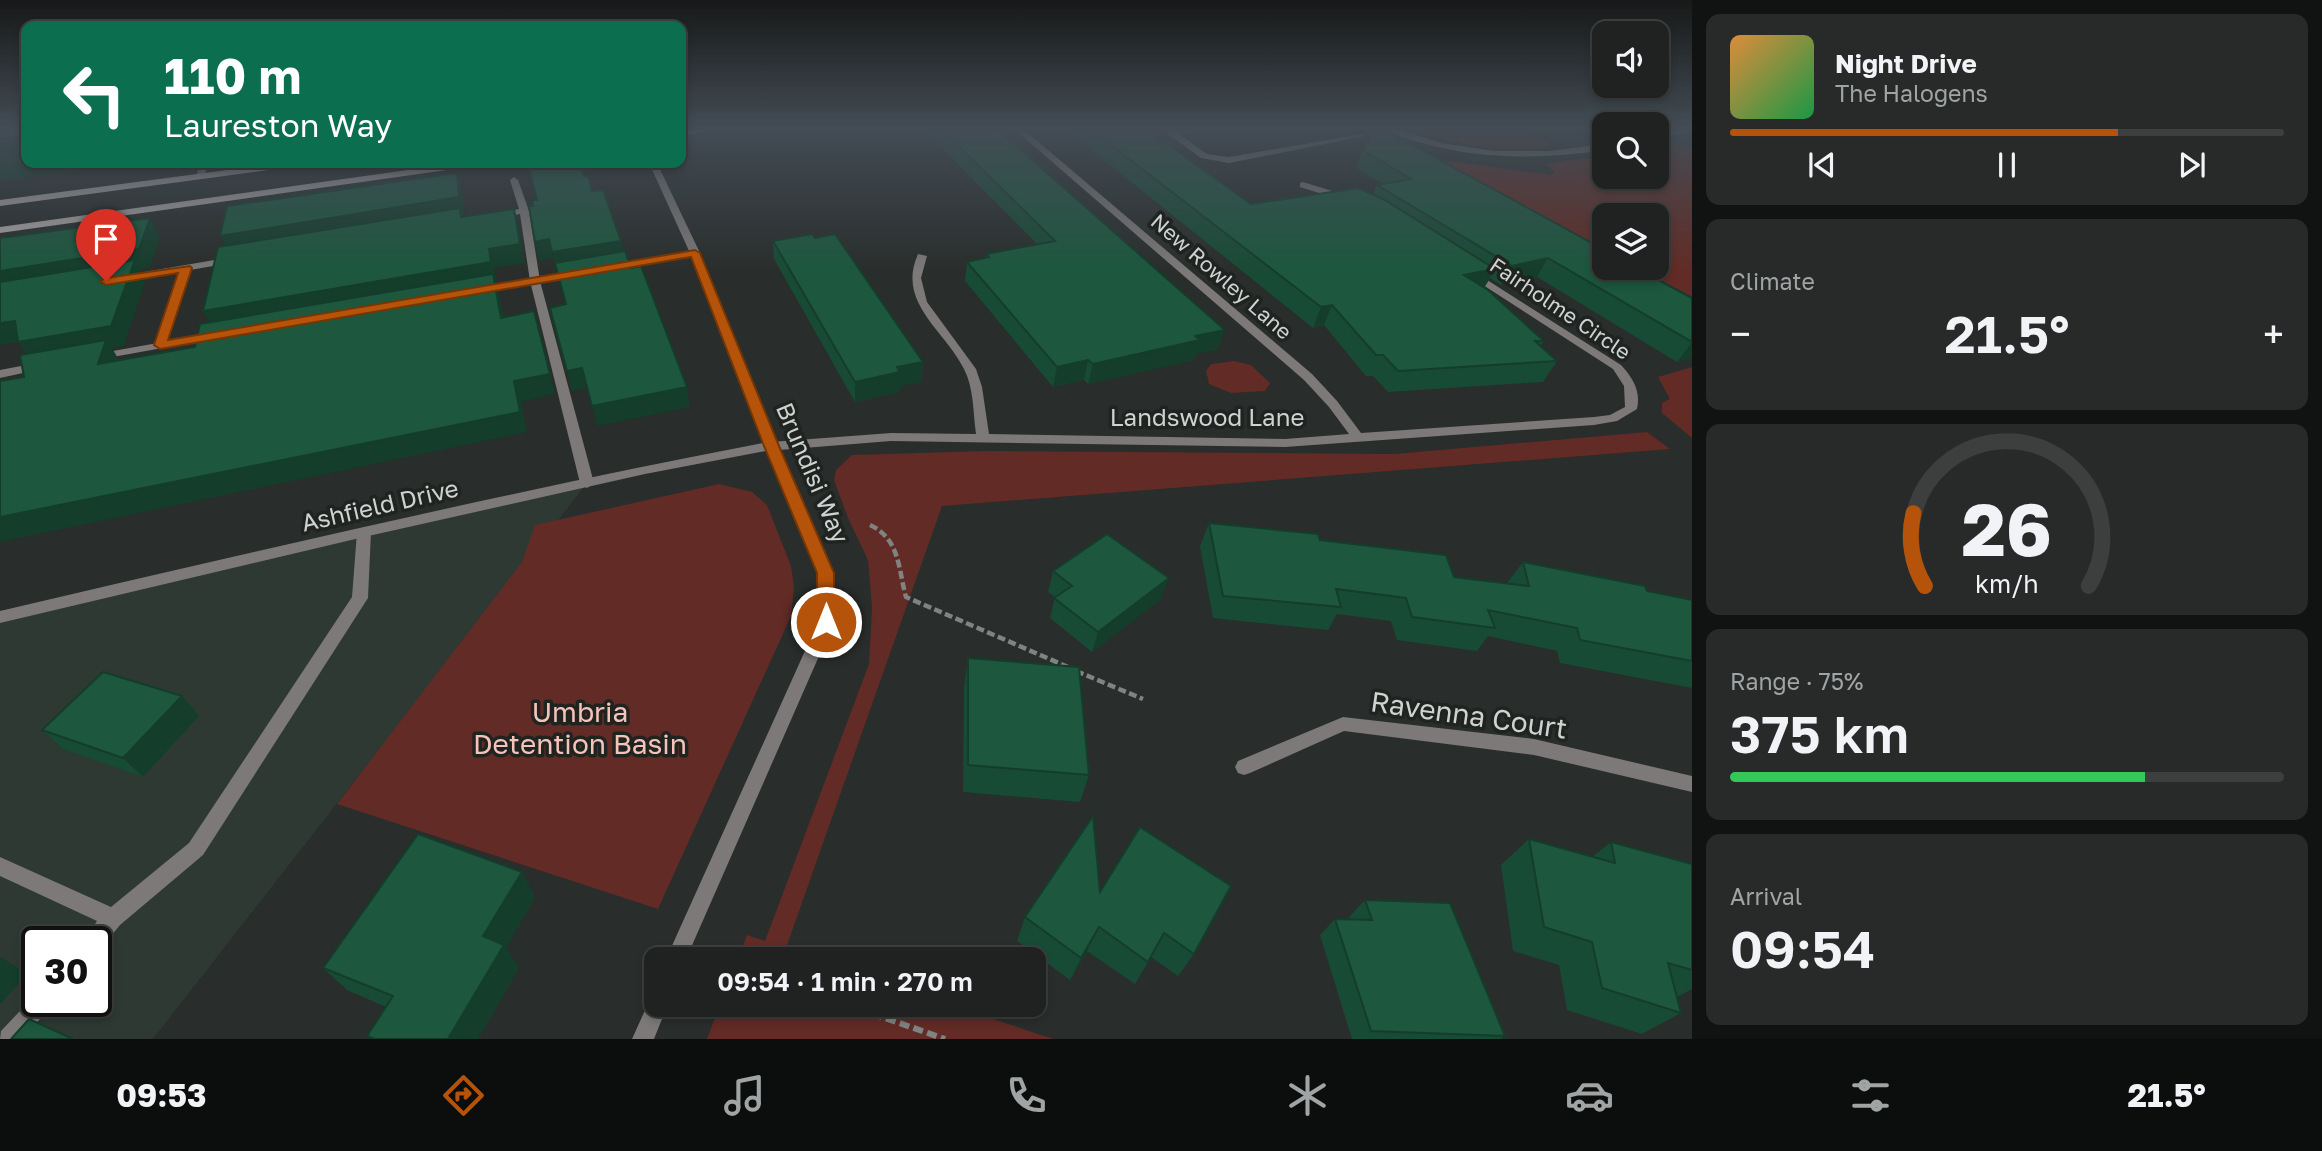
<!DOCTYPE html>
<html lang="en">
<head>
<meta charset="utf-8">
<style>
  :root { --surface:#1f2220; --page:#272a29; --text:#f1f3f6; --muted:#a1a4a5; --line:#3c3f3e; --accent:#b45309 }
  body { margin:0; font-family:"Golos Text",sans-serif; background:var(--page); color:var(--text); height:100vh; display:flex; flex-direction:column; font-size:26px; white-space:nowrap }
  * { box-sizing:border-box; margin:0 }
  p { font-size:23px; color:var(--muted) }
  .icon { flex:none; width:38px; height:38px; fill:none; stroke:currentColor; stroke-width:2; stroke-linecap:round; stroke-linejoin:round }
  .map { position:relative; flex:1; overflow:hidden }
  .panel { display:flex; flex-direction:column; gap:14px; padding:14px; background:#111312; width:630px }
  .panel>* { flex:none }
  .guide { position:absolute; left:21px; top:21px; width:665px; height:147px; border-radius:14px; box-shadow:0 4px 10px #0003,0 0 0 2px var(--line); background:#0b6e4f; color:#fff; overflow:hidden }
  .buttons { position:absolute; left:1592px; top:21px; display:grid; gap:14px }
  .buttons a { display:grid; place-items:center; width:77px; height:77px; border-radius:14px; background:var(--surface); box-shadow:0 4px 10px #0003,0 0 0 2px var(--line); font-size:35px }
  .speed { position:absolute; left:21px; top:926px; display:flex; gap:14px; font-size:35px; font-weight:700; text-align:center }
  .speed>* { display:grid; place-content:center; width:91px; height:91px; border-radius:50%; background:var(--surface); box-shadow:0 4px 10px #0003,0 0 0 2px var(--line); line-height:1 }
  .speed .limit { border:4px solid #111; border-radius:10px; background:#fff; color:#111 }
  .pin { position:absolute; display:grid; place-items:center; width:60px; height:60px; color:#fff; margin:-72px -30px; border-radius:50% 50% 50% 0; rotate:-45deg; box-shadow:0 0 7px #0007 }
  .pin .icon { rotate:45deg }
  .me { position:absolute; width:77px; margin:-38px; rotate:0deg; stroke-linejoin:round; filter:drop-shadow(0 0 5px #0008) }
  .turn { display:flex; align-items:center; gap:24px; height:147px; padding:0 28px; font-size:32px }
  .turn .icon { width:91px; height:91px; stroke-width:2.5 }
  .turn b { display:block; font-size:49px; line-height:60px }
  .big { font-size:52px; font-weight:600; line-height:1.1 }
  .panel .widget { flex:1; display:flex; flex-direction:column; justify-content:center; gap:10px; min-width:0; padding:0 24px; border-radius:14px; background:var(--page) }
  .panel .dial { align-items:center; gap:0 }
  .dial svg { height:182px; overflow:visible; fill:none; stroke:var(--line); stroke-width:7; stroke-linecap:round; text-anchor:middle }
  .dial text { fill:var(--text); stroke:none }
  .song { display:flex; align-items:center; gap:21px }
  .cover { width:84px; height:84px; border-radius:10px; background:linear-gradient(135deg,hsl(30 70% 55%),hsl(140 70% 35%)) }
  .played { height:7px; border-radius:4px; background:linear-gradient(90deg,var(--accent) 70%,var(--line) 70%) }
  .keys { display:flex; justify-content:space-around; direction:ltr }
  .heat { display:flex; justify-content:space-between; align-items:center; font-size:38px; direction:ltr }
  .charge { height:10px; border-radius:5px; background:linear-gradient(90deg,#34c759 75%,var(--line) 0) }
  .trip { position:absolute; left:644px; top:947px; width:402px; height:70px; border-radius:14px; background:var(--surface); box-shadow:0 4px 10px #0003,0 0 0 2px var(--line); font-weight:600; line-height:70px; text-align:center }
  .dock { display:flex; height:112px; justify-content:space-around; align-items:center; background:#0c0e0d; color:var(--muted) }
  .dock .icon { width:49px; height:49px }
  .dock .active { color:var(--accent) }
  .dock b { font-size:32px; color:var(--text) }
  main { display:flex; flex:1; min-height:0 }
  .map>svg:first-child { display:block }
</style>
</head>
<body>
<main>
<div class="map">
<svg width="1692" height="1039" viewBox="0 0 1692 1039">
  <rect width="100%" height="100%" fill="#292d2b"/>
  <!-- built -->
  <path fill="#2d3932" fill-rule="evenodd" d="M587,483L153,1039H0V618ZM37,942H96V1001H37Z"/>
  <!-- green -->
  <g fill="#622b25">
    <path d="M1410,128L1548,129L1560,128L1531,133L1554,146C1507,152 1454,147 1410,128Z"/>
    <polygon points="1672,143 1692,147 1692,306 1622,268 1657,268 1657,215 1605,215 1605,258 1434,163 1456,162 1550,175 1555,172 1546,164 1605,156 1605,177 1657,177 1657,146"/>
    <polygon points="1234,361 1251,365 1270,383 1265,391 1231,393 1209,384 1206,371 1211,364"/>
    <polygon points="1692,367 1692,438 1662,413 1662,403 1670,399 1658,377"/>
    <polygon points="1647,432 1670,449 942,506 786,948 817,959 738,959 747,935 765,941 869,664 872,607 868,560 848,518 834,480 836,470 852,455 987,451 1394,454"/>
    <polygon points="719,484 752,492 767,505 791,566 794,588 791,616 658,909 337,804 522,562 535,525"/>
    <polygon points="720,1005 951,1005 1053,1039 707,1039"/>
  </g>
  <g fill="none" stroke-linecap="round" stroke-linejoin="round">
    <!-- path-far1 -->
    <g stroke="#7f8381" stroke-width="4.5" stroke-dasharray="8 3.5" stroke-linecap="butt">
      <path d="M870,525C900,539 898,568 906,597L1068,667"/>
      <polyline points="1076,671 1143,699"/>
    </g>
    <!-- path -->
    <polyline stroke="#7f8381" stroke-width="6" stroke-dasharray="10 4.5" stroke-linecap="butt" points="845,1004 945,1039"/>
    <!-- service -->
    <g fill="#7c7978" fill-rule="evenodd">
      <polygon points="1160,128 1169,128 1173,130 1207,128 1179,134 1207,154 1229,157 1362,134 1366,136 1229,163 1201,158"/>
      <path d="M1382,128H1393L1441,143L1494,151H1549L1605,144V150C1543,159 1483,160 1422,143C1409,139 1393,135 1382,128Z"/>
      <polygon points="1690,128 1692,132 1657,138 1657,133"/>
      <polygon points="514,177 518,180 529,211 540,281 594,483 587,488 580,483 530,281 520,214 497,218 492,215 519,209 510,180"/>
      <polygon points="232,257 236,258 236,262 190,270 166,345 164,347 156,347 154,345 180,272 125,281 121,280 121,276"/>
      <polygon points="364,527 371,532 368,598 203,855 120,925 100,949 96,951 96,942 83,942 97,921 0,876 0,857 111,907 189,843 352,597 357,532"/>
      <polygon points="37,993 37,1001 53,1001 49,1008 23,1039 0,1039 1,1031"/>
    </g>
    <!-- minor -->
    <g fill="#7c7978" fill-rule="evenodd">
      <path d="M1013,128H1022L1312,374L1337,401L1361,433L1594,417L1610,415L1625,407L1624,386L1613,369L1469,276L1468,274L1473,271L1621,365C1633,378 1641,391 1637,409L1617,421L1594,425L1285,447L891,441L779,450L832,573L834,622L686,959H666L818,622V573L765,446L771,442L891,433L976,434C973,413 974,388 964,369C945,330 896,303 918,254L927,256L921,278L927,302L976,369L982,387L989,434L1285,439L1349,434L1329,407L1304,380Z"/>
      <polygon points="201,163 209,163 204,176 200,179 196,176"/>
      <polygon points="1303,182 1348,196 1350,198 1345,201 1300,187 1300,183"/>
      <polygon points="695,250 700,253 699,255 613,270 608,267 613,264"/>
      <polygon points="576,271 580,272 580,276 479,294 474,291 479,288"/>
      <polygon points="214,333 218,334 218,338 96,360 90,357 96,354"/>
      <polygon points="42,362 48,366 46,368 0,378 0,370"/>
      <polygon points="1343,717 1534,739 1692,776 1692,792 1534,755 1344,731 1250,773 1244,775 1238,773 1235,767 1238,761"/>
      <polygon points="656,994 656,1004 668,1004 654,1039 632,1039 651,997"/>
    </g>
    <!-- tertiary -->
    <path fill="#7c7978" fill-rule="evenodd" d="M649,163H657L700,253L777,446L776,449L645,474L364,537L0,623V611C254,552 507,492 763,443L690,253Z"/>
    <!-- secondary -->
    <g fill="#a9a4a3" fill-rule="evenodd">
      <polygon points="707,128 726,128 681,136 681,132"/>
      <polygon points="281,163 303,163 299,166 0,206 0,200"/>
      <polygon points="458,163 479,163 475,166 0,233 0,227"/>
    </g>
  </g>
  <!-- wall -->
  <g fill="#184b35">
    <polygon points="922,128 996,128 1218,349 1195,354 1194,360 1088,384 1084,380 1053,387 965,281 967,262 986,258 986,254 1037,244"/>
    <polygon points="1064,128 1145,128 1251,204 1373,195 1377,185 1383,184 1356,168 1363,150 1692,298 1692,358 1677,362 1537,277 1501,285 1490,278 1484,288 1544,341 1540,346 1557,361 1543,382 1388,392 1373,376 1366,376 1324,325 1313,328"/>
    <polygon points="773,241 923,362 921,382 900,386 899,392 855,402 774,259"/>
    <polygon points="1209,523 1320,540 1454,577 1507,583 1523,562 1647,591 1692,600 1692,688 1560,663 1557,651 1488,636 1477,651 1397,640 1391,621 1337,614 1328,630 1213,618 1200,546"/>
    <polygon points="1053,571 1161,599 1092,652 1050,618 1055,597 1048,592"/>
    <polygon points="968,658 1089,775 1080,802 963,792 964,687"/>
    <polygon points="182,696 199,716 143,777 63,749 42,730"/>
    <polygon points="1140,827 1194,954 1178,976 1151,957 1135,984 1087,951 1070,980 1017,941 1025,917 1100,892"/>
    <polygon points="1529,839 1592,857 1611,842 1692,864 1692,989 1677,997 1681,1013 1642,1034 1567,1010 1559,965 1513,951 1501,865"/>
    <polygon points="522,872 535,897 506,948 519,968 478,1039 371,1039 367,1036 386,1007 347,990 323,968"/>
    <polygon points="1365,900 1505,1036 1501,1039 1352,1039 1320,935 1335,919 1350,919 1349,917"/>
  </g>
  <!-- shaded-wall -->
  <g fill="#143d2b">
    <polygon points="26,136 26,163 134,163 0,181 0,139"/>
    <polygon points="457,173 462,191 465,215 463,216 466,227 230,254 220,236"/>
    <polygon points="514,209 519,227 525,263 494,268 497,282 496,282 499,293 507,338 214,330 203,311 489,249"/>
    <polygon points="150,218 160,236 150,268 140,269 146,279 124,346 112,348 119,360 111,384 33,362 18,342 0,345 0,271"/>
    <polygon points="549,239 553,258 539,260 535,242"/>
    <polygon points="621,241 625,259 557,271 552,252"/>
    <polygon points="1548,258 1537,277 1501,285 1512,266"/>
    <polygon points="1495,269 1484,288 1464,275"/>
    <polygon points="1332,305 1324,325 1313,328 1321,307"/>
    <polygon points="534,311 555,394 521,402 527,432 0,542 0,517 514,381"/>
    <polygon points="1225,330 1218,349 1195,354 1194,360 1088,384 1093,364 1195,336"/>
    <polygon points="1692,342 1692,358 1677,362"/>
    <polygon points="1088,360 1084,380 1053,387 1057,367"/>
    <polygon points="923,362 921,382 900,386 899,392 855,402 855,382 897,367"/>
    <polygon points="582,368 586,388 572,391 567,371"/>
    <polygon points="687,387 690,407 597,426 592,406"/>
    <polygon points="1169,578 1161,599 1092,652 1098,632"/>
    <polygon points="182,696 199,716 143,777 123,758"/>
    <polygon points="522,872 535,897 506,948 519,968 478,1039 448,1039 483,936"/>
    <polygon points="1099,927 1087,951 1070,980 1081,958"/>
    <polygon points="0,957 28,974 0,1004"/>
  </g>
  <!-- building -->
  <g fill="#1c573e" stroke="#143d2b" stroke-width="2">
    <polygon points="0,128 26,128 26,136 0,139"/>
    <polygon points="940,128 996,128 1225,330 1195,336 1200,340 1093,364 1088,360 1057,367 967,262 989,257 986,254 1055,241"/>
    <polygon points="1089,128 1145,128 1251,204 1358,188 1383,199 1495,269 1464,275 1488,290 1544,341 1535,341 1557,361 1398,371 1383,355 1376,355 1332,305 1321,307"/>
    <polygon points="1376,128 1381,128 1605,250 1605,268 1636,268 1692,298 1692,342 1548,258 1512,266 1377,185 1411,179 1363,150"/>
    <polygon points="528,163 580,163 584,176 588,176 592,191 603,190 621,241 552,252 549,239 535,242 529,206 533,206 532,200 537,200"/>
    <polygon points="457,173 459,197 220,236 227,206"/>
    <polygon points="460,208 461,217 514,209 520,244 489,249 491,262 203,311 218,247"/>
    <polygon points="150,218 139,249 0,271 0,238"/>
    <polygon points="812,234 815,238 835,234 923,362 897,367 900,372 855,382 773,241"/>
    <polygon points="625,251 631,268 641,266 687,387 592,406 582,368 567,371 550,308 566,304 555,263"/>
    <polygon points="135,260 111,326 18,342 15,321 0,323 0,282"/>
    <polygon points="493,274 501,318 534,311 550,374 514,381 520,412 0,517 0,381 24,377 20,355 106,340 98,364 195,347 200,324"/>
    <polygon points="1209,523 1318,534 1320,540 1446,555 1454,577 1529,586 1523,562 1645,586 1647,591 1692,600 1692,661 1580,640 1577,628 1488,610 1495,628 1412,617 1406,598 1336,589 1341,607 1223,596"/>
    <polygon points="1107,534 1169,578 1098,632 1054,598 1072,586 1053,571"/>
    <polygon points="968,658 1079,667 1089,775 968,765"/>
    <polygon points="103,672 182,696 123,758 42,730"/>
    <polygon points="1093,816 1100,892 1140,827 1231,886 1194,954 1164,933 1148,962 1099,927 1081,958 1025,917"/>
    <polygon points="418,834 522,872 483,936 504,945 448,1039 375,1039 367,1036 393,996 323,968"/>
    <polygon points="1529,839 1615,863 1611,842 1692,864 1692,970 1668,963 1681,1013 1602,988 1592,942 1544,927"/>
    <polygon points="1365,900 1450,903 1505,1036 1371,1031 1335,919 1372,920"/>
    <polygon points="29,1019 73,1039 11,1039"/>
  </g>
  <!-- sky -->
  <linearGradient id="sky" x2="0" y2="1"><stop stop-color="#171918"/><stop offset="0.47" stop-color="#434c55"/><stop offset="1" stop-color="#434c55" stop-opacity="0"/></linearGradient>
  <rect width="1692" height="273" fill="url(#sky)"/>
  <!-- route -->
  <polygon fill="#b45309" stroke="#753606" stroke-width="2" points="695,250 700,253 779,446 834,573 834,622 832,626 819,626 817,622 817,573 764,446 691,257 160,349 154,345 178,273 106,285 100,281 106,278 190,266 192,268 168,340"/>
  <g text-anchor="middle" stroke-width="7" stroke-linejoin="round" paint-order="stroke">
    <!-- far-street labels -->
    <g font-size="21" fill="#cfd2d1" stroke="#1f2421">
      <text transform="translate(1221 277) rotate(41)" y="7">New Rowley Lane</text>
      <text transform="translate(1560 309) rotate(34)" y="7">Fairholme Circle</text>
    </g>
    <!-- street labels -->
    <g font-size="24" fill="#cfd2d1" stroke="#1f2421">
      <text x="1207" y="426">Landswood Lane</text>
      <text transform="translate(812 473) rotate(67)" y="8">Brundisi Way</text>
      <text transform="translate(380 506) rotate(-13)" y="8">Ashfield Drive</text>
    </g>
    <!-- near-park labels -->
    <g font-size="28" fill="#f7c2ba" stroke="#1f2421">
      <text x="580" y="722">Umbria<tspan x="580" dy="32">Detention Basin</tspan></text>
    </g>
    <!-- near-street labels -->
    <g font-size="28" fill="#cfd2d1" stroke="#1f2421">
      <text transform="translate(1469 715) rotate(8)" y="10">Ravenna Court</text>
    </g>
  </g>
</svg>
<div class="buttons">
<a><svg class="icon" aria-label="sound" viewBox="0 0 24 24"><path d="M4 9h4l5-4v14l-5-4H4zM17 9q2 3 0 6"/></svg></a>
<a><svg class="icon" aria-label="search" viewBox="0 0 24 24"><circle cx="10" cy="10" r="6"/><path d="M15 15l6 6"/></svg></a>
<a><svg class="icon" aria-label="layers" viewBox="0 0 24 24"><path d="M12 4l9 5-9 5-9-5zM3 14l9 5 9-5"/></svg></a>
</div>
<div class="speed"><div class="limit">30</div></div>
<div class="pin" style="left:106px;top:281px;background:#d93025"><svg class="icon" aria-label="arrive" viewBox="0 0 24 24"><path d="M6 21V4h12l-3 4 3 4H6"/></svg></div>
<svg class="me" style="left:826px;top:622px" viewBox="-20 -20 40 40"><circle r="17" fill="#b45309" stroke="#fff" stroke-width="3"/><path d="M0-11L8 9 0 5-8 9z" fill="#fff"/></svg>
<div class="trip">09:54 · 1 min · 270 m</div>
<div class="guide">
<div class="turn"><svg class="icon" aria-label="left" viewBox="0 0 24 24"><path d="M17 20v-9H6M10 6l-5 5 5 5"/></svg><div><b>110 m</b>Laureston Way</div></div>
</div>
</div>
<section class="panel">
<div class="widget">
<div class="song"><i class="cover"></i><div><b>Night Drive</b><p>The Halogens</p></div></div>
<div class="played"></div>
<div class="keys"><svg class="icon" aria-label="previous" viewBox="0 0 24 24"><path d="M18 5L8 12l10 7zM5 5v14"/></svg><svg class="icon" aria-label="pause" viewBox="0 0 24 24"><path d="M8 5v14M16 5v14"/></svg><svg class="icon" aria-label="next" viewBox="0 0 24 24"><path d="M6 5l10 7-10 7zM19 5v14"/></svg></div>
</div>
<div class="widget"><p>Climate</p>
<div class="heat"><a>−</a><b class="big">21.5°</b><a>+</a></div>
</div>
<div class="widget dial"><svg viewBox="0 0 100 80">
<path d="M14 69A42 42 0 1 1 86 69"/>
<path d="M14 69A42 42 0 0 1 9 37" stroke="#b45309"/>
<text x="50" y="56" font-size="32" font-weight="700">26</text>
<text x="50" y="72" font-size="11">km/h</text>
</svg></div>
<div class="widget"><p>Range · 75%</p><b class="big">375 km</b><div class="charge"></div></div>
<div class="widget"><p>Arrival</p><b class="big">09:54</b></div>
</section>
</main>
<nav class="dock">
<b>09:53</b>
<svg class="icon active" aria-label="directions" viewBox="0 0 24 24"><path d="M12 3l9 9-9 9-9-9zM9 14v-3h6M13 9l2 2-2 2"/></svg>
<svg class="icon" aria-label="music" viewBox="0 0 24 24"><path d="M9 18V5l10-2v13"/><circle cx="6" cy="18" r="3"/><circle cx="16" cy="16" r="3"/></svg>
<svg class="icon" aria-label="phone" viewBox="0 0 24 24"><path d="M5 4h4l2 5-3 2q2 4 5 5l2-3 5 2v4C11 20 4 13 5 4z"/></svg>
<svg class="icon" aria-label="climate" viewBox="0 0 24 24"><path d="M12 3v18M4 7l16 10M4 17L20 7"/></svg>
<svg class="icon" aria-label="car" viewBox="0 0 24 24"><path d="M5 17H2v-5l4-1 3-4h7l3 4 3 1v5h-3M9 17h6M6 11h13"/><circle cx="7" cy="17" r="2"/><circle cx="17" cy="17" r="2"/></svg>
<svg class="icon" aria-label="filters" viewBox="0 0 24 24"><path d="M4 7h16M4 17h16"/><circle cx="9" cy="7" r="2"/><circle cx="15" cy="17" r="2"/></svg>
<b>21.5°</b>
</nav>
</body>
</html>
